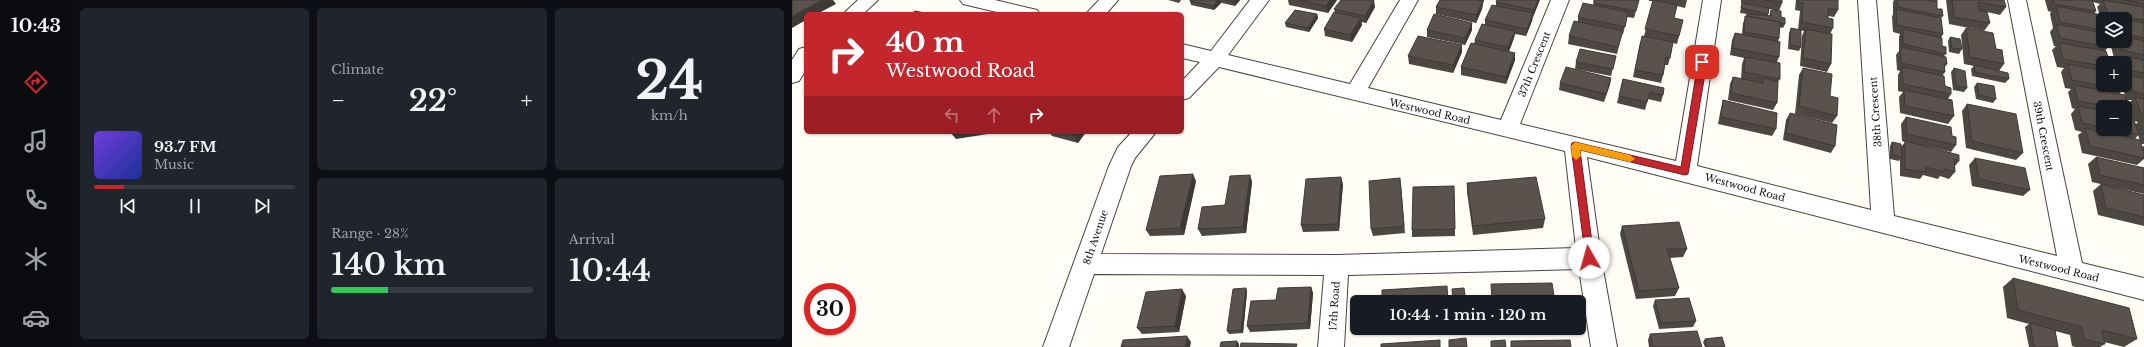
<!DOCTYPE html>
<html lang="en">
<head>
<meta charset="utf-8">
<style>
  :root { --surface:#171b24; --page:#20242c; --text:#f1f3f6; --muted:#9ea1a6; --line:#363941; --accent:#c4262e }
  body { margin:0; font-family:"Libre Baskerville",serif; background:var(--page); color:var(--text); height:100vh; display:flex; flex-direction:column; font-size:15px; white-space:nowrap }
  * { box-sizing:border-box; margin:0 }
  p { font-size:13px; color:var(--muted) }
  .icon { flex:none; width:22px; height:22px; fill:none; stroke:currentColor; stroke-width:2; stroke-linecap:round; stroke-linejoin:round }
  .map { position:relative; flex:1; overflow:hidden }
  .details { display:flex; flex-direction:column; gap:8px; padding:8px; background:#0d0f14; width:720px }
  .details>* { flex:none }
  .guide { position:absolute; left:12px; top:12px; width:380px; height:122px; border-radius:6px; box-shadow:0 1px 3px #0004; background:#c4262e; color:#fff; overflow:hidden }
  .fabs { position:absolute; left:1304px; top:12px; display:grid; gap:8px }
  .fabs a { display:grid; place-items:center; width:36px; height:36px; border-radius:6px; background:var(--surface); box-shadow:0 1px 3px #0004; font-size:20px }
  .speed { position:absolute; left:12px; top:283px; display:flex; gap:8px; font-size:20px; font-weight:700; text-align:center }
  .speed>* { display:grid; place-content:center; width:52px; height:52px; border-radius:50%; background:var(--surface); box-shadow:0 1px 3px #0004; line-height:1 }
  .speed .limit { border:6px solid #d22; background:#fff; color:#111 }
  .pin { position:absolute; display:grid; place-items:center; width:34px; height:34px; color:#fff; margin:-17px; border-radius:8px; box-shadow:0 2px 6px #0006 }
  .me { position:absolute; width:44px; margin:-22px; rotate:353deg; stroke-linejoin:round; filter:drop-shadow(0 0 3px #0008) }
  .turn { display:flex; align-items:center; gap:14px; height:84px; padding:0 16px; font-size:18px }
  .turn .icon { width:52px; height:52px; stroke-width:2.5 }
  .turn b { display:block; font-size:28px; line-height:34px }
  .lanes { display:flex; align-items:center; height:38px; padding:0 16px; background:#0003; justify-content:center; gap:20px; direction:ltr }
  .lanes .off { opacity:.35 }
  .big { font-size:30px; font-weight:600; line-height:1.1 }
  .details .card { flex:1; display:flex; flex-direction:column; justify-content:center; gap:6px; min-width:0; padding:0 14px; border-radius:6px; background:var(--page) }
  .details .dial { align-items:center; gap:0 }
  .dial b { font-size:52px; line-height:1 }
  .song { display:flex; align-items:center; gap:12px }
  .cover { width:48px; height:48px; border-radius:6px; background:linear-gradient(135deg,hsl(260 70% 55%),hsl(230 70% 35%)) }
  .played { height:4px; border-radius:2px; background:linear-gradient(90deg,var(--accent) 15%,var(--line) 15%) }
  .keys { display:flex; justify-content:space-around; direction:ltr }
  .heat { display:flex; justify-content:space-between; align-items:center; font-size:22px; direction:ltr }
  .charge { height:6px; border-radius:3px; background:linear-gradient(90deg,#34c759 28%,var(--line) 0) }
  .details .tiles { flex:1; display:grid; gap:8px; grid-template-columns:repeat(3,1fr) }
  .card:first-child { grid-row:span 2 }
  .trip { position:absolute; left:558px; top:295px; width:236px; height:40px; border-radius:6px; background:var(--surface); box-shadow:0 1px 3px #0004; font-weight:600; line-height:40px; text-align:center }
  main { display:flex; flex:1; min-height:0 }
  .menu { display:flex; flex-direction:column; width:72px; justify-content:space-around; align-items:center; background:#090b0e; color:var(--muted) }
  .menu .icon { width:28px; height:28px }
  .menu .on { color:var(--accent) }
  .menu b { font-size:18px; color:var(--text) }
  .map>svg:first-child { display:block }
</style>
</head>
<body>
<main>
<nav class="menu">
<b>10:43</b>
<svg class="icon on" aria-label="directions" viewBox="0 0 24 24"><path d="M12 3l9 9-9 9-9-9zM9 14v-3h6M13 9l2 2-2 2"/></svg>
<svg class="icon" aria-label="music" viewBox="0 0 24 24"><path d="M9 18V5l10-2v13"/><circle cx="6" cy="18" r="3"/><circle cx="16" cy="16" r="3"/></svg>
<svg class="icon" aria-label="phone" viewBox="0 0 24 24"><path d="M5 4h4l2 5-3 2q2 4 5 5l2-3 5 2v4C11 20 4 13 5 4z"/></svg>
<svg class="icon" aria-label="climate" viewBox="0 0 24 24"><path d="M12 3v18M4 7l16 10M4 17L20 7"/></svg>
<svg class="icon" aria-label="car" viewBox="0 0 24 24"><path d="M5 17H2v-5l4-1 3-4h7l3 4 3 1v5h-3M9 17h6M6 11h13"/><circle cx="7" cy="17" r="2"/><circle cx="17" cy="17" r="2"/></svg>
</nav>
<section class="details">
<div class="tiles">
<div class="card">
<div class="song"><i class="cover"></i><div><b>93.7 FM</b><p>Music</p></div></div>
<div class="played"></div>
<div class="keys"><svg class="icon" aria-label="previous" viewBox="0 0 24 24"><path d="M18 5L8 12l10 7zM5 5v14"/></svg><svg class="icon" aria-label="pause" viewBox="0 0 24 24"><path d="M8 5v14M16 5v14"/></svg><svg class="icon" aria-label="next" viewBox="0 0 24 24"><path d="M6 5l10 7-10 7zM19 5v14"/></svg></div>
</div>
<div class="card"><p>Climate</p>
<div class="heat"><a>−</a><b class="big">22°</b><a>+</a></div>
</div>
<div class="card dial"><b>24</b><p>km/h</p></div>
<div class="card"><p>Range · 28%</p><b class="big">140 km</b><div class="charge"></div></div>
<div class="card"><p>Arrival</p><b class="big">10:44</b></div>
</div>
</section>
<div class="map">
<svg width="1352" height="347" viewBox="0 0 1352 347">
  <rect width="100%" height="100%" fill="#fffdf5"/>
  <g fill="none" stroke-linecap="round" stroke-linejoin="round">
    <!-- minor casing -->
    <g stroke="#444" stroke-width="2">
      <g id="minor">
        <polygon points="66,0 86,0 71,14 51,14"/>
        <polygon points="168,0 203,0 245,10 248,14 213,14 171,4"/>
        <polygon points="307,0 326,0 314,14 294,14"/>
        <polygon points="458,0 477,0 436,55 558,84 608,0 626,0 576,88 709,120 759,0 777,0 728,124 884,161 911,0 929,0 905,166 1079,210 1066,0 1084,0 1102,216 1265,256 1216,0 1234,0 1290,263 1352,278 1352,300 795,157 809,258 825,347 799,347 787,269 556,275 552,347 526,347 532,275 302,274 277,347 251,347 317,166 326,147 340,132 364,132 343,158 339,166 309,254 545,255 784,248 773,151 427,67 397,98 390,100 390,81 408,62 390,58 390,44 419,51"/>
        <polygon points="14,47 14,70 7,81 0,83 0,60 7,49"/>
      </g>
    </g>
    <!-- minor -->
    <use href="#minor" fill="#fff" fill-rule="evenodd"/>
  </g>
  <!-- wall -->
  <g fill="#4d4742" fill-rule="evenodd">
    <polygon points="376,0 389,0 387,3"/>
    <polygon points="398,0 448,0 443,6 430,3 430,2 422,10 399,5 398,1"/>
    <polygon points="496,0 545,0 536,13 497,5"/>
    <polygon points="648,0 692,0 691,3 690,9 684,23 644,14 644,7"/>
    <polygon points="802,0 847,0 842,18 835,17 831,34 830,34 825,54 776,44 777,36 786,21 786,17 801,5"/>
    <polygon points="857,0 895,0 893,8 885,6 882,18 887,36 885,44 881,43 878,58 876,65 873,65 871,75 869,83 841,77 848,43 852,36 861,1 857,1"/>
    <polygon points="949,0 990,0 990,3 987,11 977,9 976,15 977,16 979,10 989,17 993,24 991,28 987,27 987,38 986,42 987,57 985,62 988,79 986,82 985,103 981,110 936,100 938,84 941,77 949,79 950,64 952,58 938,55 940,40 943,33 950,34 951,23 955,14 948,13 950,3 949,3"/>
    <polygon points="1004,0 1046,0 1046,10 1042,17 1036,16 1036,18 1041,28 1038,34 1039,64 1035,72 1008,66 1010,36 1012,31 1006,30 1008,11 1003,10"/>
    <polygon points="1102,0 1146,0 1145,2 1145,9 1151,16 1149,18 1151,34 1149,38 1150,46 1154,54 1152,56 1155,64 1152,68 1153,72 1150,76 1153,86 1159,94 1156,99 1162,116 1156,124 1108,113 1107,97 1111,92 1106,91 1106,75 1108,71 1105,70 1104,55 1107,51 1107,37 1108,34 1101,32 1100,17 1101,14 1101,2"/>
    <polygon points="1154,0 1212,0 1214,7 1208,15 1195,12 1198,23 1192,31 1157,24"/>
    <path d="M1253,0H1352V144H1349L1346,135L1343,139L1350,147L1352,146V159L1345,165L1290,153L1286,135L1290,132L1283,130L1279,114L1283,109L1280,108L1276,92L1279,89L1273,88L1269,72L1272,68L1265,67L1260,50L1264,46H1262L1258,32L1261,28L1258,14L1259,12L1256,11ZM1301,2L1308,4L1305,7L1310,21H1311V19H1333V41H1319L1318,43L1322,58L1328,59L1324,63H1333V85H1311V63L1313,51L1316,47L1308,32L1310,30L1302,14L1304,11ZM1331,90L1333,95L1327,94ZM1335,100H1340L1336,104ZM1311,107H1333V116L1338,111L1340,117L1333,129H1311ZM1342,121L1346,122L1343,125Z"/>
    <polygon points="704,2 747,2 741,17 740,21 734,36 723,34 722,38 717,52 723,53 723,60 714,84 669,75 669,67 682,44 683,40 693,24 693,20 704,6"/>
    <polygon points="583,7 574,23 569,22 570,25 560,42 533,36 532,29 543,12 542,9"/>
    <polygon points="525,14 526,18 517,32 494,27 493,23"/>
    <polygon points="1311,22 1311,29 1309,23"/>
    <polygon points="680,23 680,30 673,45 635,37 635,30"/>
    <polygon points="999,28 1009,47 1007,51 996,49 997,33"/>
    <polygon points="1174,28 1204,49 1212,64 1207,71 1217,79 1213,83 1180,76 1179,69 1182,66 1172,64 1169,35"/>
    <polygon points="1158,37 1170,49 1167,54 1157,52 1156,41"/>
    <polygon points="670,45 670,52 661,73 617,64 616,56"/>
    <polygon points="824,56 819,76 783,69 784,62"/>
    <polygon points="1011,68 1038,96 1045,116 1040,123 1003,114 1007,75"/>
    <polygon points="1162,68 1175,88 1172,92 1161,90 1159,72"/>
    <polygon points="819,78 812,102 767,90 768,83"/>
    <polygon points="831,79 871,95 869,102 856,99 853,110 825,103"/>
    <polygon points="1185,83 1204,99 1201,103 1184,99 1182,87"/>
    <polygon points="931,100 984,129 980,136 926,124 929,108"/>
    <polygon points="1175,104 1231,153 1224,160 1174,148 1170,111"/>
    <polygon points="998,113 1043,146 1039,153 991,140 994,120"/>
    <polygon points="1114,117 1160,136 1164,145 1159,152 1123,144 1167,161 1163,166 1163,172 1157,179 1148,176 1146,179 1131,175 1128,179 1108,176 1108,159 1107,161 1098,159 1098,146 1100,142 1109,147 1113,142 1110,141 1109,124"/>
    <polygon points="257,132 294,132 286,143 260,136"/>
    <polygon points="1304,157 1352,168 1352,194 1300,182 1296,164"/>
    <polygon points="1183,158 1238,190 1231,196 1180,186 1177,165"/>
    <polygon points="458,175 460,182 454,233 410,236 406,229 433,205"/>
    <polygon points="404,181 392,235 358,236 354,230"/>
    <polygon points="675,183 753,219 751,228 681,235 675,192"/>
    <polygon points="551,184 547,231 511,232 509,225"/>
    <polygon points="1309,184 1352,195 1352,226 1306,215 1301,191"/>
    <polygon points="609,185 613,233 581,236 579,229"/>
    <polygon points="662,186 663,236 620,237 620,230"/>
    <polygon points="830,226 895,249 891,257 878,258 887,288 883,296 844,299 828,234"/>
    <polygon points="1221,278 1345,339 1332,347 1312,342 1313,344 1308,347 1283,347 1280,346 1278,335 1263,331 1266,347 1237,347 1233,327 1237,324 1215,318 1211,287"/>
    <polygon points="519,287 521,293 518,329 458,332 455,326 484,300"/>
    <polygon points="454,288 455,292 451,333 437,334 435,331"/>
    <polygon points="394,296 387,332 350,334 345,328"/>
    <polygon points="863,300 904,321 901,327 867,329 861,306"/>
    <polygon points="591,328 643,328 592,332"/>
    <polygon points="701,328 731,328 701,329"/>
    <polygon points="858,334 910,347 857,347 856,340"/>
    <polygon points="913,339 933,347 913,347 911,342"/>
  </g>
  <!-- shaded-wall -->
  <g fill="#3f3936">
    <polygon points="30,0 41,0 44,4 25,14 14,14 14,20 0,28 0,16"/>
    <polygon points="426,0 429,0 430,2 422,10 421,6"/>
    <polygon points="444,0 448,0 443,6 442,2"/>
    <polygon points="538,0 545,0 536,13 534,6"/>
    <polygon points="582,0 583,7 574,23 573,16"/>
    <polygon points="690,0 692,0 691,3 690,9 684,23 684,15 690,2"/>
    <polygon points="746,0 748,0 747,2 741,17 742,10"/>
    <polygon points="741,13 740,21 734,36 735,29"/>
    <polygon points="525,14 526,18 517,32 516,28"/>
    <polygon points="569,18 570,25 560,42 558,35"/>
    <polygon points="680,23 680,30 673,45 673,38"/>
    <polygon points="723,31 722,38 715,55 716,47"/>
    <polygon points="670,45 670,52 661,73 661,65"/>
    <polygon points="723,53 723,60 714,84 714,77"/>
    <polygon points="819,78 818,85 812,102 814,94"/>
    <polygon points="84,132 100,132 87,134"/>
    <polygon points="158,132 197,132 196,134 164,139"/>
    <polygon points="281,132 294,132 286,143 280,133"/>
    <polygon points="401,174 404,181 392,235 388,228"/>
    <polygon points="458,175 460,182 454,233 451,227"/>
    <polygon points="549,177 551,184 547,231 546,224"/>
    <polygon points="519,287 521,293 518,329 516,323"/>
    <polygon points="454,288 455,292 451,333 449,330"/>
    <polygon points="390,289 394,296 387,332 383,326"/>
    <polygon points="395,336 399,342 398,347 393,347"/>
    <polygon points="445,341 447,344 447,347 444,347"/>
  </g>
  <!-- building -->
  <g fill="#5a524d" stroke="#3f3936">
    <polygon points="1,0 30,0 0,16 0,1"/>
    <polygon points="398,0 426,0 421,6 398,1"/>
    <polygon points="434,0 444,0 442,2"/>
    <polygon points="507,0 538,0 534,6"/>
    <polygon points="549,0 582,0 573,16 542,9"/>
    <polygon points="648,0 684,0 691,1 684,15 644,7"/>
    <polygon points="705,0 746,0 742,10 704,2"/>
    <polygon points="802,0 847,0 844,11 802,3"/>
    <polygon points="861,0 885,5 882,18 891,20 887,36 853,29"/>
    <polygon points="973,0 990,0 990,3"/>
    <polygon points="1006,0 1046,0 1046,10 1036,8 1036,18 1041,19 1041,28 1010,22 1011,3 1006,2"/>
    <polygon points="1105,0 1134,0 1145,2 1145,9 1150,9 1151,16 1106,7"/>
    <polygon points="1160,0 1212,0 1214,7 1186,2 1187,10 1195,12 1198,23 1162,17"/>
    <polygon points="1261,0 1300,0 1304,11 1262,4"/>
    <polygon points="1311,0 1352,7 1352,20 1316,14"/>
    <polygon points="1333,0 1352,0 1352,4"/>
    <polygon points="791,3 836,12 833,27 786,17"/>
    <polygon points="950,3 977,8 976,14 949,8"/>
    <polygon points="700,5 741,13 735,29 693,20"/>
    <polygon points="1264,6 1305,14 1310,30 1268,22"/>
    <polygon points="1104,9 1149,18 1151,34 1105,25"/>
    <polygon points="503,10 525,14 516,28 493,23"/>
    <polygon points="979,10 989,11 989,17 993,18 993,24 988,23 988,22 955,16 955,14 979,16"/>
    <polygon points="123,11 138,14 119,14"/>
    <polygon points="542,12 569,18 558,35 532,29"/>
    <polygon points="642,14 680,23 673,38 635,30"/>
    <polygon points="953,16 988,22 987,38 952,32"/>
    <polygon points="1316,16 1332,19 1317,19"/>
    <polygon points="1333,19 1352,23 1352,38 1333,34"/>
    <polygon points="782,21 831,31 826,47 777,36"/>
    <polygon points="690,24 723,31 716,47 683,40"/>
    <polygon points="1264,24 1311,33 1311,41 1314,41 1316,47 1268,38"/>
    <polygon points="999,28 1009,30 1009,47 998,45"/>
    <polygon points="1174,28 1201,33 1204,49 1210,50 1212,64 1178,57"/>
    <polygon points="1014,29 1040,34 1039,64 1011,58"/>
    <polygon points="1111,29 1150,38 1150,46 1154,47 1154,54 1111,44"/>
    <polygon points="943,33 988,42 987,57 941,48"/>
    <polygon points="626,36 670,45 661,65 616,56"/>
    <polygon points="850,36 881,42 878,58 874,57 871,75 843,70"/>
    <polygon points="1158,37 1168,39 1170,49 1160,48"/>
    <polygon points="1333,37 1352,41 1352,55 1329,50 1326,41 1333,41"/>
    <polygon points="679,43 723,53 714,77 669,67"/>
    <polygon points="1267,43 1314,51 1318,63 1311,63 1311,66 1271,59"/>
    <polygon points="1109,47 1154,57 1155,64 1152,64 1153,72 1109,63"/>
    <polygon points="788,49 824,56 821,69 784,62"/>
    <polygon points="1331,56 1352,60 1352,73 1336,70"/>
    <polygon points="953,57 988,63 988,79 952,72"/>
    <polygon points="1276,64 1311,71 1311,85 1330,85 1332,90 1280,80"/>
    <polygon points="1182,65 1216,73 1217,79 1183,72"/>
    <polygon points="774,67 819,78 814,94 768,83"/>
    <polygon points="1110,67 1152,76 1153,86 1159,88 1159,94 1111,84"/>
    <polygon points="1011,68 1040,74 1038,96 1046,98 1045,116 1007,106"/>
    <polygon points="1162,68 1173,71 1175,88 1164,86"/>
    <polygon points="1335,76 1352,78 1352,94 1342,92"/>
    <polygon points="941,77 971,83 971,78 986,82 985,103 939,93"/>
    <polygon points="831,79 872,88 871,95 858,92 855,102 827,96"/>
    <polygon points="1185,83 1202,86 1204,99 1187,95"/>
    <polygon points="1282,85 1333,95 1338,111 1333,110 1333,107 1319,107 1286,101"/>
    <polygon points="1112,90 1160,100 1162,116 1113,106"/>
    <polygon points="1343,97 1352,99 1352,115 1349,114"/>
    <polygon points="931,100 985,113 984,129 929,117"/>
    <polygon points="1175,104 1224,114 1231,153 1180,141"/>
    <polygon points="1286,106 1311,111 1311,127 1290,123"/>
    <polygon points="998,113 1045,125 1043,146 994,133"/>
    <polygon points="1333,116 1341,117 1347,135 1318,129 1333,129"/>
    <polygon points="1114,117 1159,127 1160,136 1164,137 1164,145 1115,134"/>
    <polygon points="1293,128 1348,140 1352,153 1352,158 1298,146"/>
    <polygon points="1113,141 1167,155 1167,161 1162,159 1163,172 1152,169 1152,172 1134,167 1134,172 1113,169"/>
    <polygon points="1100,142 1109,144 1110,157 1101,155"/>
    <polygon points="1304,157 1352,168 1352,185 1308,175"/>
    <polygon points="1183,158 1233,168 1238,190 1187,179"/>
    <polygon points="401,174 388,228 354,230 368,176"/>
    <polygon points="458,175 451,227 406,229 410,207 433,205 438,176"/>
    <polygon points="549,177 546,224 509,225 514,179"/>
    <polygon points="744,177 753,219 681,226 675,183"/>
    <polygon points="608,178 612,226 579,229 577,181"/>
    <polygon points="1309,184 1352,195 1352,217 1314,208"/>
    <polygon points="662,186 663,229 620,230 621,187"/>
    <polygon points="887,222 895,249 875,249 887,288 847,291 830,226"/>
    <polygon points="1221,278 1337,308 1345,339 1310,330 1313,344 1292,339 1290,327 1226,310"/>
    <polygon points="760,283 763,302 700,302 699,284"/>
    <polygon points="655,286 656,302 590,302 590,290"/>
    <polygon points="519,287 516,323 455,326 459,301 484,300 486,288"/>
    <polygon points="454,288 449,330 435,331 441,289"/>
    <polygon points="672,288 674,302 661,302 660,289"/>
    <polygon points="390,289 383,326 345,328 354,292"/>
    <polygon points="897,298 904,321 869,323 863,300"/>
    <polygon points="1238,323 1263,330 1266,347 1242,347"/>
    <polygon points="905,331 910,347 861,347 858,334"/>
    <polygon points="395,336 393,347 329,347 331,340"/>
    <polygon points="930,337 933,347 915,347 913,339"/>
    <polygon points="674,338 675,347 657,347 657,340"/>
    <polygon points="648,340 648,347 589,347 589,344"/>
    <polygon points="713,340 714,347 699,347 699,341"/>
    <polygon points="778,340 779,347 719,347 719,341"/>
    <polygon points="445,341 444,347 428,347 429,342"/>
    <polygon points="449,343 505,344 504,347 448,347"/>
  </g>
  <!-- route -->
  <polygon fill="#c4262e" stroke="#7f191e" points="910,60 915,62 896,174 893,175 788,150 802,258 801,261 794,261 779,146 780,143 783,142 889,167 906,62"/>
  <!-- slow -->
  <polygon fill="#f59e0b" points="783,142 838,155 843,159 838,162 788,150 789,156 784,160 780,156 779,146"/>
  <g text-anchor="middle" stroke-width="4" stroke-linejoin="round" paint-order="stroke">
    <!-- street labels -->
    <g font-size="10" fill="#111" stroke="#fff">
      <text transform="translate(742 64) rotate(-68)" y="4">37th Crescent</text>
      <text transform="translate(638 111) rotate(13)" y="4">Westwood Road</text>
      <text transform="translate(1083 112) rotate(-94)" y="4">38th Crescent</text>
      <text transform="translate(1252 136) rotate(79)" y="4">39th Crescent</text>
      <text transform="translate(953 187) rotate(15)" y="4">Westwood Road</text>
      <text transform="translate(303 237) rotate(-71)" y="4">8th Avenue</text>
      <text transform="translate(1267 268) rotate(14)" y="4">Westwood Road</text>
      <text transform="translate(542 306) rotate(-86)" y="4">17th Road</text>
    </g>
  </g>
</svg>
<div class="fabs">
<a><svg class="icon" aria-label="layers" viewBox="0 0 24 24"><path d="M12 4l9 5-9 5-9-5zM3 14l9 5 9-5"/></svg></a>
<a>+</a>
<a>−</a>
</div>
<div class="speed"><div class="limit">30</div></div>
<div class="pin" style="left:910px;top:62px;background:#d93025"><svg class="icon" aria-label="arrive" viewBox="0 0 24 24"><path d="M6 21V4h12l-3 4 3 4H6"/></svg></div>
<svg class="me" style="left:797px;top:258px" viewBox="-20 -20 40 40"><circle r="19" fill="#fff"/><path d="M0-13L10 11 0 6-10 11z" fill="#c4262e"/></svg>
<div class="trip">10:44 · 1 min · 120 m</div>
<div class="guide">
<div class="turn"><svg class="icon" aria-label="right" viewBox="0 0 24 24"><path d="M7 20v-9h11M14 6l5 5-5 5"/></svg><div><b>40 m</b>Westwood Road</div></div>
<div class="lanes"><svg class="icon off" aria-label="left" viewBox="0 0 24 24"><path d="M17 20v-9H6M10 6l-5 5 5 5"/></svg><svg class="icon off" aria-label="ahead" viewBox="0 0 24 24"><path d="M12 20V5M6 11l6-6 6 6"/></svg><svg class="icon" aria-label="right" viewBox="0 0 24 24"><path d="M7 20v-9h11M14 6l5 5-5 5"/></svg></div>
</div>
</div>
</main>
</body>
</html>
